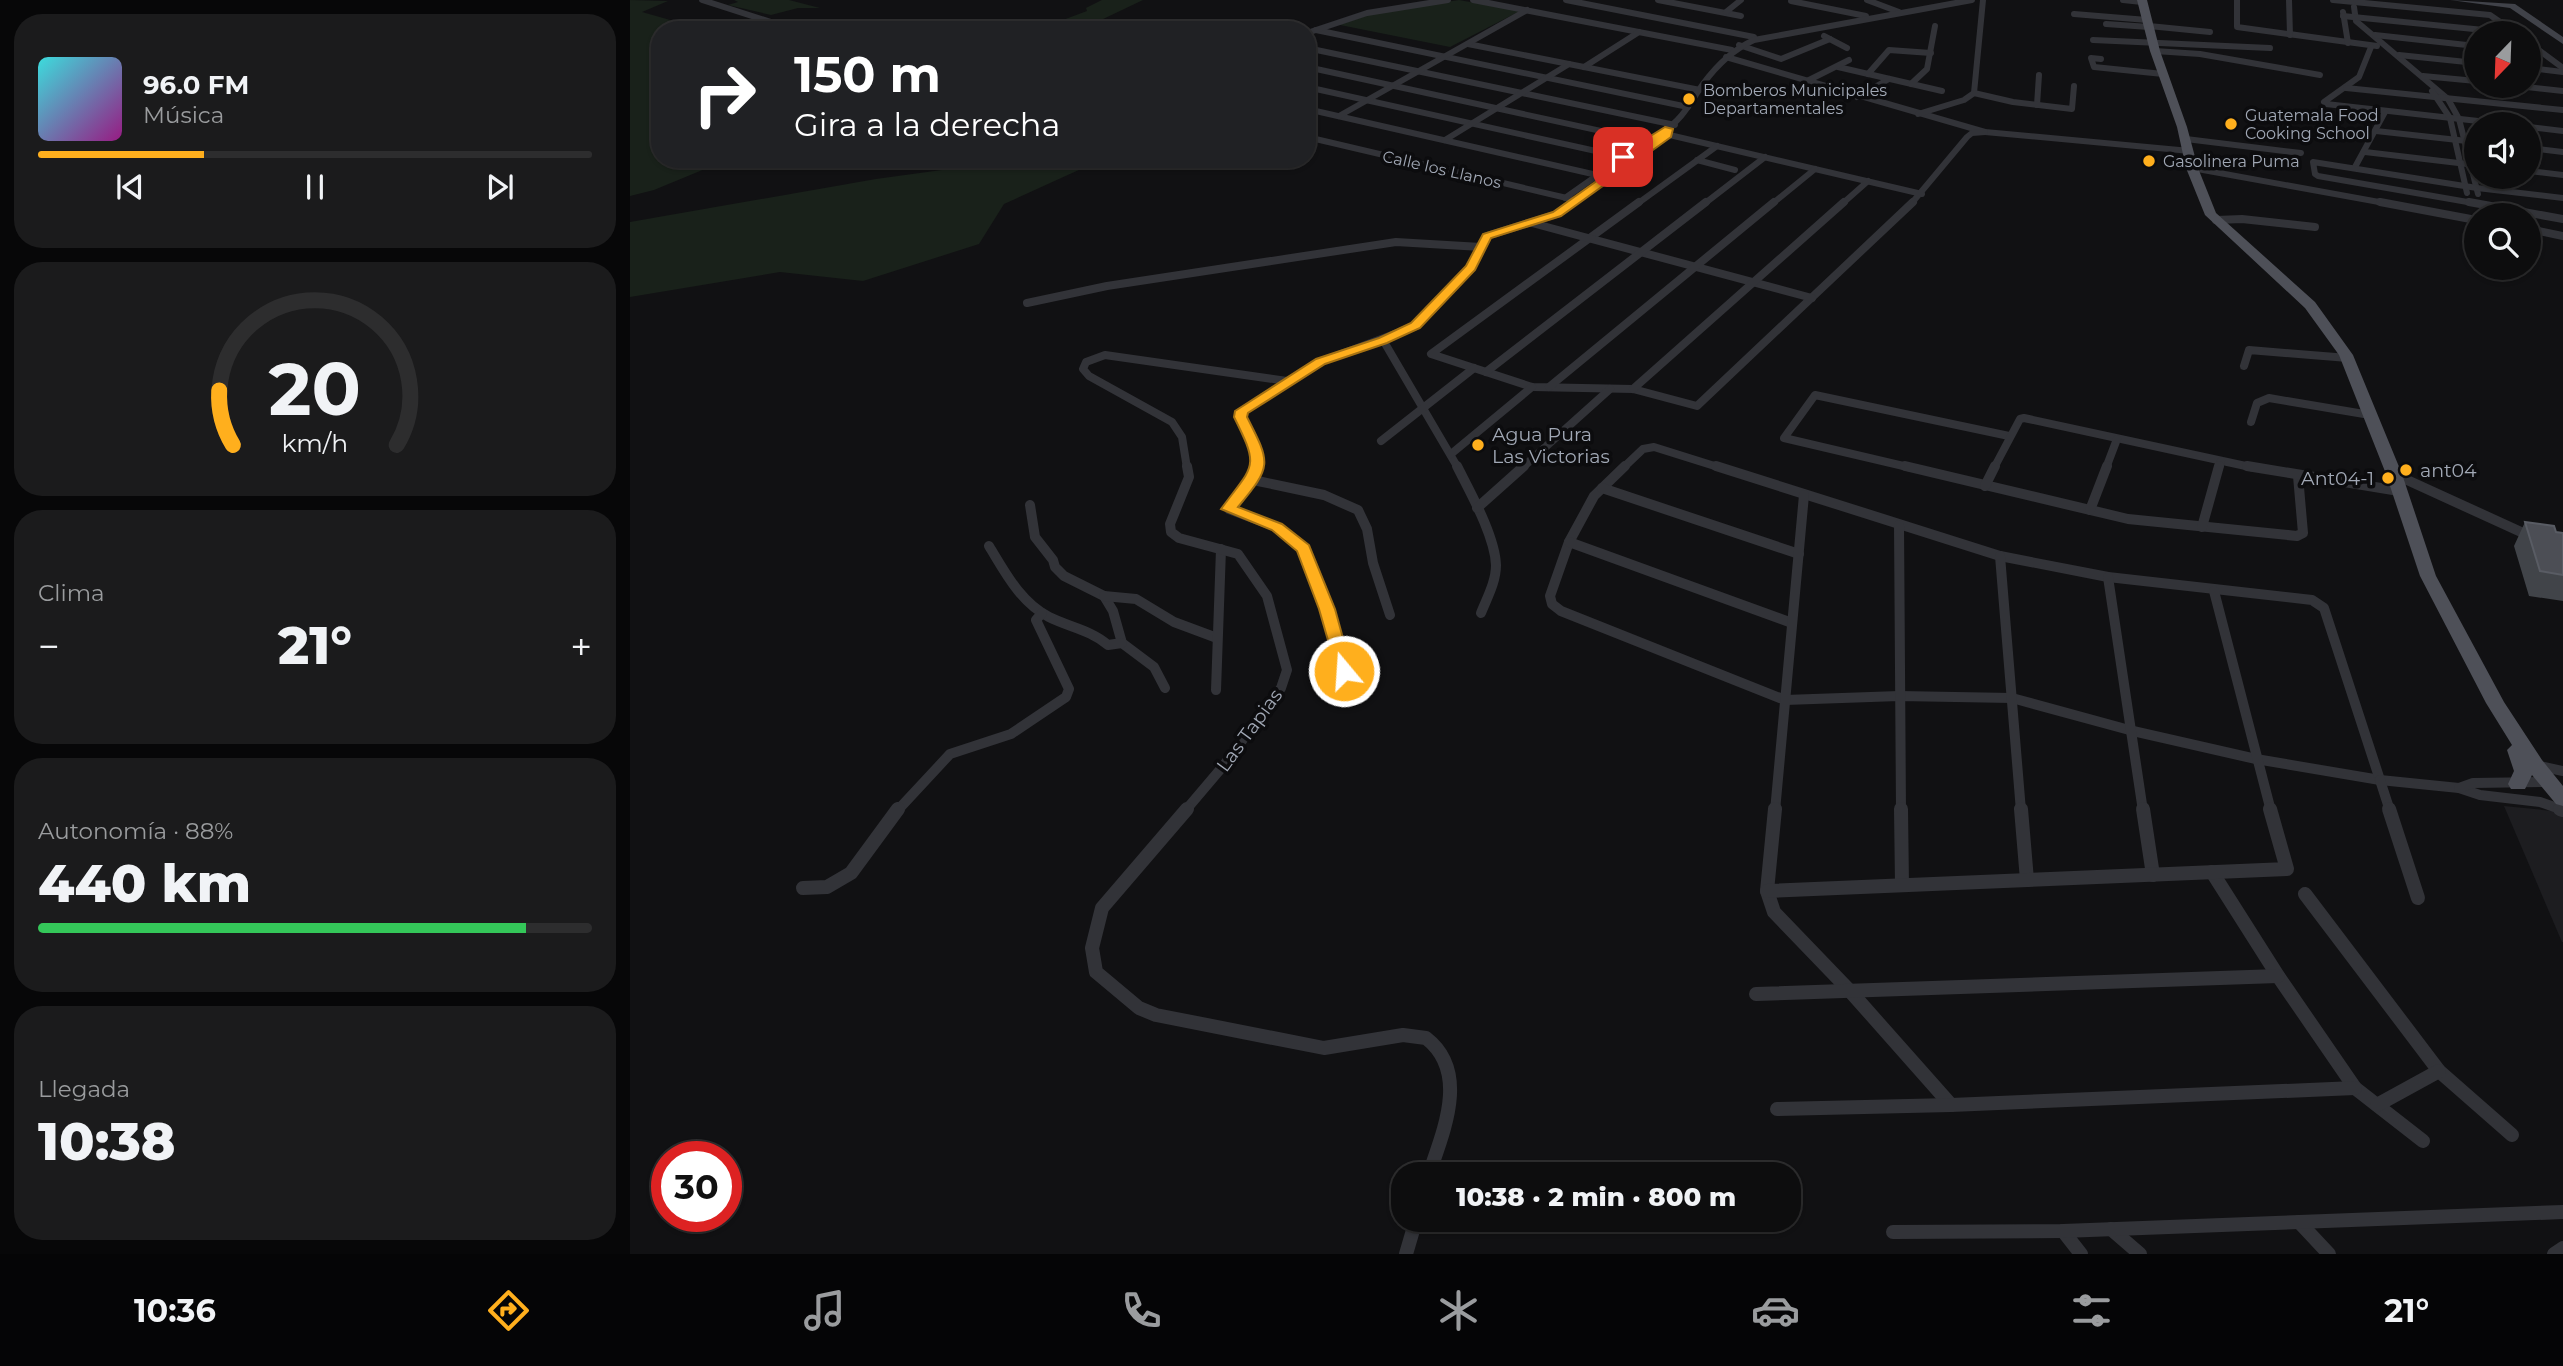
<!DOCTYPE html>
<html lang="es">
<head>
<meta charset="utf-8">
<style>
  :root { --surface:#0d0d0e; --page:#1b1b1c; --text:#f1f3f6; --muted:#9a9c9e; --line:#2d2d2e; --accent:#ffaf1d }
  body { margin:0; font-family:Montserrat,sans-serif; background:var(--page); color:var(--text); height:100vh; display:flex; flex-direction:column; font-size:26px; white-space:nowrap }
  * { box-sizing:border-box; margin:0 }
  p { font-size:23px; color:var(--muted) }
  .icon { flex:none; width:38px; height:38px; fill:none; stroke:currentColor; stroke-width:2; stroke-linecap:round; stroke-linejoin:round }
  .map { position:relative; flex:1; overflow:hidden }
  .panel { display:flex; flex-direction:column; gap:14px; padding:14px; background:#070708; width:630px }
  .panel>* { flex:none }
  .banner { position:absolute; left:21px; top:21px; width:665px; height:147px; border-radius:28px; box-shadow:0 2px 5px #0004,0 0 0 2px var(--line); background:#202124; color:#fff; overflow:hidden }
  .needle { width:46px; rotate:203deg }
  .controls { position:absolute; left:1834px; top:21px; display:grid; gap:14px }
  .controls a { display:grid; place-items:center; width:77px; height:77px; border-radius:50%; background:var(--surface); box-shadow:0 2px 5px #0004,0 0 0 2px var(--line); font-size:35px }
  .speed { position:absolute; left:21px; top:1141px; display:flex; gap:14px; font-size:35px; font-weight:700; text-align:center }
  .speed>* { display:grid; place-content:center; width:91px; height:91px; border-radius:50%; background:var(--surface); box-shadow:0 2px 5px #0004,0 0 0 2px var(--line); line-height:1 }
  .speed .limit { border:10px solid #d22; background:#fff; color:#111 }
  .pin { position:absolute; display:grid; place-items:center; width:60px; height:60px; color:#fff; margin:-30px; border-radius:14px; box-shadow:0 4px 10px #0006 }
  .me { position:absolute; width:77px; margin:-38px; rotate:342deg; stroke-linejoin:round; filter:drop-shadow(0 0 5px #0008) }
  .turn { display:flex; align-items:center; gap:24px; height:147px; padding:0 28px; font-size:32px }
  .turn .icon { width:91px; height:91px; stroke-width:2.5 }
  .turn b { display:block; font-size:49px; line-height:60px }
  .big { font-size:52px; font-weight:800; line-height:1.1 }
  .panel .card { flex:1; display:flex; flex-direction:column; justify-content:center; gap:10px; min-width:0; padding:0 24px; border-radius:28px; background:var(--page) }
  .panel .dial { align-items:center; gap:0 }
  .dial svg { height:182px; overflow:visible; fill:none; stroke:var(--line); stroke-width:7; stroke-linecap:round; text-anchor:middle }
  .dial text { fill:var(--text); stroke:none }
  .song { display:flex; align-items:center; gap:21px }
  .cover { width:84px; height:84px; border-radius:10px; background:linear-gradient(135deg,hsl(180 70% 55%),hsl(310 70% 35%)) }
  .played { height:7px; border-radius:4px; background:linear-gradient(90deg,var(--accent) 30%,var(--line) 30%) }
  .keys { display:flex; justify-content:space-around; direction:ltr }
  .heat { display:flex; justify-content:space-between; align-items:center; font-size:38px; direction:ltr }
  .charge { height:10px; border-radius:5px; background:linear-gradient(90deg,#34c759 88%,var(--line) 0) }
  .trip { position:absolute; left:761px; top:1162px; width:410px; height:70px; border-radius:28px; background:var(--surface); box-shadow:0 2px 5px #0004,0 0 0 2px var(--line); font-weight:800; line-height:70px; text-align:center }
  .dock { display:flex; height:112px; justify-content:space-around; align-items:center; background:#050506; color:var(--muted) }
  .dock .icon { width:49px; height:49px }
  .dock .on { color:var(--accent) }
  .dock b { font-size:32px; color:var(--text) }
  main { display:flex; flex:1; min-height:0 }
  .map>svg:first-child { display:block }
</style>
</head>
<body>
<main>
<section class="panel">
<div class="card">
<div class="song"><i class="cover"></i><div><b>96.0 FM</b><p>Música</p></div></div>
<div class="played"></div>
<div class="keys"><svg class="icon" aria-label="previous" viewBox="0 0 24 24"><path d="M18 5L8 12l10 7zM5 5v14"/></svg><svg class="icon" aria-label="pause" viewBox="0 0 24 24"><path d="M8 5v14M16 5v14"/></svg><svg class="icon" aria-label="next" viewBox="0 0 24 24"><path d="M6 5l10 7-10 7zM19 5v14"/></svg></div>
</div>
<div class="card dial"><svg viewBox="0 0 100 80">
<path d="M14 69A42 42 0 1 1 86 69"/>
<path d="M14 69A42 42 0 0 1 8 45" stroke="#ffaf1d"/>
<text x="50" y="56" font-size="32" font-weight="700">20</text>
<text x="50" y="72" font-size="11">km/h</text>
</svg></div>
<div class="card"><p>Clima</p>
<div class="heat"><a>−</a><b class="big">21°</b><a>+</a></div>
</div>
<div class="card"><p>Autonomía · 88%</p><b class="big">440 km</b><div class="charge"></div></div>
<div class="card"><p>Llegada</p><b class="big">10:38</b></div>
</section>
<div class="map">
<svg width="1933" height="1254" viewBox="0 0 1933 1254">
  <rect width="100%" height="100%" fill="#111113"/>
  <!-- built -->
  <polygon fill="#1d1d20" points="1874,806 1933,812 1933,942 1932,942"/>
  <!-- green -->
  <g fill="#19211a">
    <polygon points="0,0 38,1 12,12 72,29 30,30 30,159 99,159 24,190 0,196"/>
    <polygon points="104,0 159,0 190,8 168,8 141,15 98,5 108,2"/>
    <polygon points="472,0 513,0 450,30 406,30 457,11 456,8"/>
    <polygon points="829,0 890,11 820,47 705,24 735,14"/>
    <polygon points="392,159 473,159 374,204 349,244 233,281 150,272 0,297 0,222 246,179"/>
  </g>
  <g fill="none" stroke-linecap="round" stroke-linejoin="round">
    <!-- street-far3 -->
    <g stroke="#323338" stroke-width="6">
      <polyline points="72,0 166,30"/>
      <polyline points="843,0 1102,50"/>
      <polyline points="936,0 1124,37"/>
      <polyline points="1028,0 1111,16"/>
      <polyline points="1237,0 1269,12"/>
      <polyline points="1493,0 1512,2"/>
      <polyline points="1607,0 1607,27 1747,46"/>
      <polyline points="1659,0 1660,35"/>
      <polyline points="1703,0 1860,15 1886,33"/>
      <polyline points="1161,1 1236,16"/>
      <polyline points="1724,7 1726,21 1818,99 1829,119 1848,194"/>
      <polyline points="1096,12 1111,0"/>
      <polyline points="1713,12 1718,43"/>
      <polyline points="1444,14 1517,20"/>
      <polyline points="1713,16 1884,33"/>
      <polyline points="1476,24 1519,27"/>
      <polyline points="1519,26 1580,32"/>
      <polyline points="686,30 1058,107"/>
      <polyline points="677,33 737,13 818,0"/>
      <polyline points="1745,35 1846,46"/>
      <polyline points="1194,36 1217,48"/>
      <polyline points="1463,40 1640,48"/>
      <polyline points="1899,43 1933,68"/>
      <polyline points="838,44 1070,90"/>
      <polyline points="1109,45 1151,59 1200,39"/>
      <polyline points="1741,47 1729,77 1694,102 1696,104 1875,124"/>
      <polyline points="677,48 1045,125"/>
      <polyline points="1525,51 1570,54 1690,75"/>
      <polyline points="1769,55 1846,63"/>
      <polyline points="1096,57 1355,132 1560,151"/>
      <polyline points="1471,59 1461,58 1464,67 1533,74"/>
      <polyline points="677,67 1017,141"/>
      <polyline points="954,67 1009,32"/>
      <polyline points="1208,67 1312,91"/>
      <polyline points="1899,68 1933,72"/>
      <polyline points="1238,74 1259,50 1301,53"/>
      <polyline points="1793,76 1846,81"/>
      <polyline points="1175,82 1219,60"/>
      <polyline points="1281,84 1297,69 1305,26"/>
      <polyline points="1888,86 1933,91"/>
      <polyline points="677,87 993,157"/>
      <polyline points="1716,88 1933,110"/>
      <polyline points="1802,91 1820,118 1837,193"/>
      <polyline points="1344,93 1353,0"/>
      <polyline points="1227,97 1259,79"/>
      <polyline points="1407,105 1409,75"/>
      <polyline points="677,109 967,175"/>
      <polyline points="1288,114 1334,100 1344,93 1383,102 1442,109 1444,86"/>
      <polyline points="709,116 897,10"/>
      <polyline points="1899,127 1933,131"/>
      <path d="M1033,131C1052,121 1061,101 1073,84C1087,65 1102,50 1124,40L1342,0"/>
      <polyline points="1746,131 1846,142"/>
      <polyline points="1031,133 1292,194"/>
      <polyline points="677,137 941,199"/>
      <polyline points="1556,139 1671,153"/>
      <polyline points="815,140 939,64"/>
      <polyline points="1899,148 1933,152"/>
      <polyline points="1735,152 1837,164"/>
      <polyline points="1067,160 1105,170"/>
      <polyline points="1725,167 1755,112"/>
      <polyline points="1562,168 1760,204"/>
      <polyline points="1899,171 1933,175"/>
      <polyline points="935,198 1019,139"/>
      <polyline points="941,204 1037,135 1038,129"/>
      <polyline points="1007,204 1087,146"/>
      <polyline points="1074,204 1135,157"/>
      <polyline points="1142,204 1185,169"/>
      <polyline points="1212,204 1238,181"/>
      <polyline points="1281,204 1337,137 1342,133 1355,132"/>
      <polyline points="1849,204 1688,176 1685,174 1683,162 1847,188 1933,198"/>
    </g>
    <!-- street-far2 -->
    <g stroke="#323338" stroke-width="8">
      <polyline points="1009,202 801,354 902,387 1003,389 1067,406 1283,202"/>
      <polyline points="1750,202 1846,220"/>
      <polyline points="1839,202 1933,219"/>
      <polyline points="1586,220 1612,219 1685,227"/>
      <polyline points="902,223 1182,298"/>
      <polyline points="1899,229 1933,236"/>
      <polyline points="397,303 477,286 766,242 851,247"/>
      <polyline points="753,340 828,468"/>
      <polyline points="1614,366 1619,350 1718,358"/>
      <polyline points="856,372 1076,202"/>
      <polyline points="919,387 1144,202"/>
      <polyline points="1003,389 1214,202"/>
      <polyline points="1621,422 1627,403 1639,398 1740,415"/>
      <polyline points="751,441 844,368"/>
      <polyline points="821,454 902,387"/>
      <polyline points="557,468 552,437 542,422 459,376 453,369 456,362 475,355 657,381"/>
      <polyline points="627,468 625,447 610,417 612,411 690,362 786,326 845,261 857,236 927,214 943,202"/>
      <polyline points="892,468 980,389"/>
      <polyline points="993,468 1013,449 1024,447 1091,468"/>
      <polyline points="1282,468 1154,438 1185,395 1379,436"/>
      <polyline points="1364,468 1390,419 1394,418 1625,468"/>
      <polyline points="1476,468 1487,439"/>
      <polyline points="1589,468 1591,461"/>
    </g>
    <!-- street-far1 -->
    <g stroke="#323338" stroke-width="10">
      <polyline points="627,466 620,483 599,509 647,527 674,549 697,609 714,671"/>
      <path d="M827,466C840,492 865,536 866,565C866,582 857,598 851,613"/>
      <polyline points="995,466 964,496 939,542 920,596 922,604 931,611 1155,700 1269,696 1382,698 1503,731 1626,759 1750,780"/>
      <polyline points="1086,466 1370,556 1478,577 1682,600 1694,608 1750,780"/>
      <polyline points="1275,466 1498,519 1667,536 1673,533 1668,476"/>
      <polyline points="1617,466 1769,491"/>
      <polyline points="1764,474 1902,537"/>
      <polyline points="623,480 694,495 728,510 737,529 743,563 760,615"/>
      <polyline points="1355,486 1365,466"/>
      <polyline points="972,488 1169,554"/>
      <polyline points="400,505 405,537 423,560 425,567 434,576 474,596 483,611 492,643 524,667 535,688"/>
      <polyline points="847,508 894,466"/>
      <polyline points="1460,510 1477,466"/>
      <polyline points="1269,525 1271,811"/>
      <polyline points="1572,527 1589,466"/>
      <polyline points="939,542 1162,623"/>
      <path d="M359,546C375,572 390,602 419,617C439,627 461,630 478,645L492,643"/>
      <polyline points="1370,556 1391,811"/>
      <polyline points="1478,577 1513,811"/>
      <polyline points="1584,591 1641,811"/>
      <polyline points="474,596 506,599 544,622 587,638"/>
      <polyline points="586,690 591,549"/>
      <polyline points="1905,765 1933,771"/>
      <polyline points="1750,780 1829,788 1850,795 1910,802 1933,810"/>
      <polyline points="1750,780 1760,811"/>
      <polyline points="1829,788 1843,783 1919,782"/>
      <polyline points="267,811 320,754 381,734 436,697 439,689 406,620 412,613"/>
      <polyline points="555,811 594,765 651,688 657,670 637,596 608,554 549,538 541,532 540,524 559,477 557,466"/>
      <polyline points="1145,811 1174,495"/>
    </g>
    <!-- street -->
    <g stroke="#323338" stroke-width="14">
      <path d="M557,809L472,908L462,948L466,972L509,1008L526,1015L694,1048L773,1035L796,1038C840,1072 813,1132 799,1174"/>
      <polyline points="1145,809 1137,891 1144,912 1220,991 1321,1105"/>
      <polyline points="1271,809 1272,885"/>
      <polyline points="1391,809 1397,880"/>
      <polyline points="1513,809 1523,875"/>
      <polyline points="1759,809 1788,898"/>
      <polyline points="1930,809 1933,810"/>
      <polyline points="1582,872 1648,976 1725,1088 1793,1141"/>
      <polyline points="173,888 197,887 221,873 268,809"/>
      <polyline points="1137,891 1657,869 1640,809"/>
      <polyline points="1675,894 1809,1071 1882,1135"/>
      <polyline points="1126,994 1648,976"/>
      <polyline points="1747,1105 1809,1071"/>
      <polyline points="1147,1109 1321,1105 1725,1088"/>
      <polyline points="1669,1222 1699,1254"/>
      <polyline points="1481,1229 1510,1254"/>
      <polyline points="1433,1231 1451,1254"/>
      <polyline points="1263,1232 1433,1231 1933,1212"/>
      <polyline points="776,1254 786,1220"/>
      <polyline points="1924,1254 1933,1248"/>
    </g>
    <!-- secondary -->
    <polygon fill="#404249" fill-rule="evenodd" points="1820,0 1885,4 1933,37 1933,44 1880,8"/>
    <!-- primary -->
    <polygon fill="#4e5058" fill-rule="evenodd" points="1507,0 1517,0 1530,51 1557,127 1568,168 1586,213 1685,302 1723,355 1772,474 1806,576 1874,702 1912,760 1933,786 1933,806 1926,804 1902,775 1895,789 1881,789 1878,784 1884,771 1877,750 1882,745 1856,703 1790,576 1756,474 1709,355 1675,308 1575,215 1556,168 1547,127 1520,51"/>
  </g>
  <!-- wall -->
  <polygon fill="#414449" points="1895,522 1926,532 1933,533 1933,601 1899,596 1884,546"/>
  <!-- building -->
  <polygon fill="#4c4e55" stroke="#595c64" stroke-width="2" points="1895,522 1924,526 1926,532 1933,533 1933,575 1910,571"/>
  <!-- route -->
  <path fill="#ffaf1d" stroke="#a67213" stroke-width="2" d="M1035,127L1043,129L1041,137L931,216L861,238L845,270L790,328L757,343L695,364L618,413L617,417C641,464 642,466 608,507L652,524L679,545L705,609L722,671L714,676L708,675L689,609L667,551L642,530L591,509C624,464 630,469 604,417L605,411L686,359L749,338L781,323L836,266L853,234L923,212L996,160L990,159V155Z"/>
  <!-- markers -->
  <g fill="#ffaf1d" stroke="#0c0c0e" stroke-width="2.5">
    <circle cx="1059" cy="99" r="7"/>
    <circle cx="1601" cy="124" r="7"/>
    <circle cx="1519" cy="161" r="7"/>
    <circle cx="848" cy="445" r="7"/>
    <circle cx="1776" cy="470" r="7"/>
    <circle cx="1758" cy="478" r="7"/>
  </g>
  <g text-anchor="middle" stroke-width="7" stroke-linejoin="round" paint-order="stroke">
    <!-- far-poi labels -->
    <g font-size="16" fill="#a1a8b5" stroke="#0c0c0e" text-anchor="start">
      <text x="1073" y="96">Bomberos Municipales<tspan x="1073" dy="18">Departamentales</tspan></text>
      <text x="1615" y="121">Guatemala Food<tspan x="1615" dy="18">Cooking School</tspan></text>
      <text x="1533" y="167">Gasolinera Puma</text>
    </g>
    <!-- far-street labels -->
    <g font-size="16" fill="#a1a8b5" stroke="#0c0c0e">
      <text transform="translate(812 169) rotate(13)" y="6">Calle los Llanos</text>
    </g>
    <!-- poi labels -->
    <g font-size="19" fill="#a1a8b5" stroke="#0c0c0e" text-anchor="start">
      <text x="862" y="441">Agua Pura<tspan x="862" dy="22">Las Victorias</tspan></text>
      <text x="1790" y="477">ant04</text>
      <text x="1744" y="485" text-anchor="end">Ant04-1</text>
    </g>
    <!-- street labels -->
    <g font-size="19" fill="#a1a8b5" stroke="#0c0c0e">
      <text transform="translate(619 730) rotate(-54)" y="7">Las Tapias</text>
    </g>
  </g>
</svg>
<div class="controls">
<a><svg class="needle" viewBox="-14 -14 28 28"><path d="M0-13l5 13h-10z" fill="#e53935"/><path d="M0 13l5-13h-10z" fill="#9a9c9e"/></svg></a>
<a><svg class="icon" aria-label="sound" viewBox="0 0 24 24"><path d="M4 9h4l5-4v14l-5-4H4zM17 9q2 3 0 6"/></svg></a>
<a><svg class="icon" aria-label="search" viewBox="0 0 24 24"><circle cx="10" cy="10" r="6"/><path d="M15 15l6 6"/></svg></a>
</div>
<div class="speed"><div class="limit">30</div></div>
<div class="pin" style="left:993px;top:157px;background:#d93025"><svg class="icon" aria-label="arrive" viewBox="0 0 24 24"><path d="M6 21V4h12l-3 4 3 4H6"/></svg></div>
<svg class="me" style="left:714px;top:671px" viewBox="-20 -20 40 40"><circle r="17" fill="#ffaf1d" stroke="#fff" stroke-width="3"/><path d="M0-11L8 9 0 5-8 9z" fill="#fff"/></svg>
<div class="trip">10:38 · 2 min · 800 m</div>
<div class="banner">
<div class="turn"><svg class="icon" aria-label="right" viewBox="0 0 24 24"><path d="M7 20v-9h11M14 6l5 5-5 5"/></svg><div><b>150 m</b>Gira a la derecha</div></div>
</div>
</div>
</main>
<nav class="dock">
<b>10:36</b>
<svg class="icon on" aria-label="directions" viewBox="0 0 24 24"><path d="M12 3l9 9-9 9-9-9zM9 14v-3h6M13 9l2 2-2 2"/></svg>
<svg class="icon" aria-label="music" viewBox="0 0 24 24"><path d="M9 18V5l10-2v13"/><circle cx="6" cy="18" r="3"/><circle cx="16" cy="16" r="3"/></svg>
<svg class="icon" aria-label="phone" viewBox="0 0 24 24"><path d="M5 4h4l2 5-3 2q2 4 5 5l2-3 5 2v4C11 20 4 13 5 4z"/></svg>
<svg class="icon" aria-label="climate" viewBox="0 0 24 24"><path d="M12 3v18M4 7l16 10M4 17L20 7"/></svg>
<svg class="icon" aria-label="car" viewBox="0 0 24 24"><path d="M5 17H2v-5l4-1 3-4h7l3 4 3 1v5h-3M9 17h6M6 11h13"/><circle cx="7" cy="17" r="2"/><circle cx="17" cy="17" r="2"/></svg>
<svg class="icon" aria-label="filters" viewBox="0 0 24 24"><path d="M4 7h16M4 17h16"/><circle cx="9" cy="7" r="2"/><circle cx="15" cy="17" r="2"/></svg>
<b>21°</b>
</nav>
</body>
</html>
